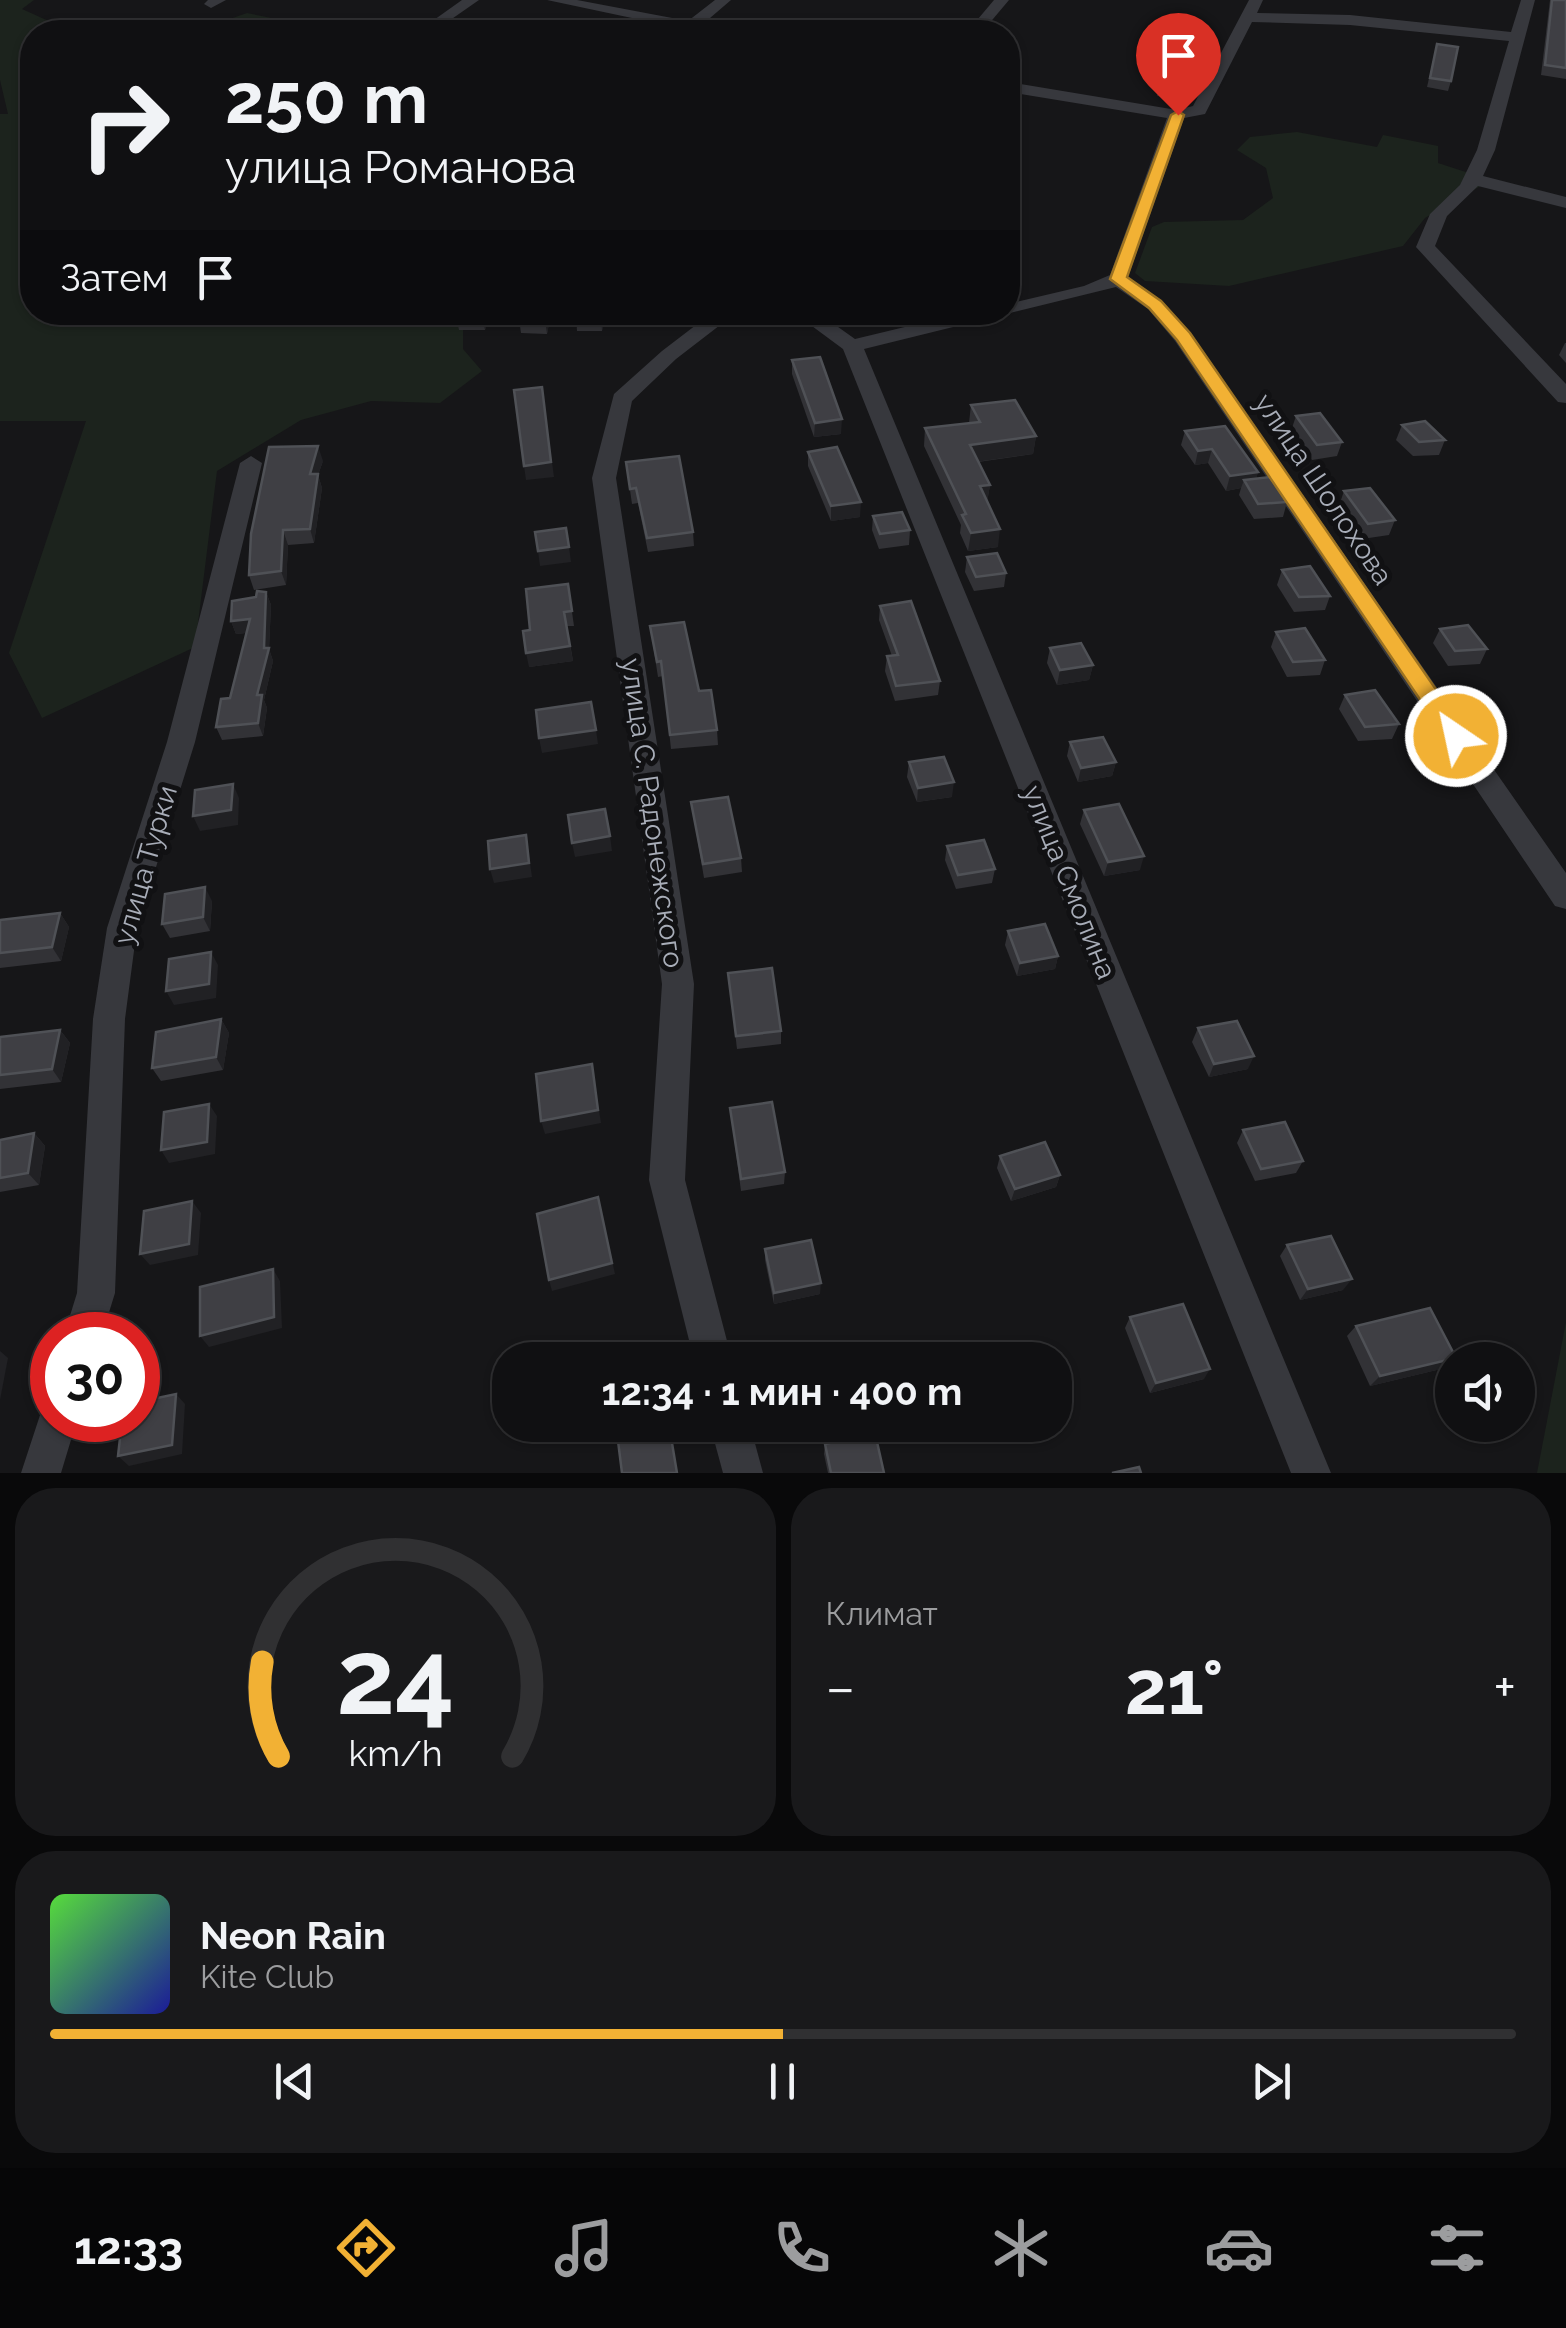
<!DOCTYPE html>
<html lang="ru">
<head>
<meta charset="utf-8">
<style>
  :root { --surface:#101012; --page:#19191b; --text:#f1f3f6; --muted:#9c9d9f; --line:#303032; --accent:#f2b134 }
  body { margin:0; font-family:Raleway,sans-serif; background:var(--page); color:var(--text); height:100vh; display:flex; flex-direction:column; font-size:38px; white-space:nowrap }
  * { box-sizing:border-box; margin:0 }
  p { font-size:32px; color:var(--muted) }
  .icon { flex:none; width:55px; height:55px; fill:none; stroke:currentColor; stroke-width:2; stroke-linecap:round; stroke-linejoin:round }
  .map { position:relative; height:1473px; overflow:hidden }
  .sheet { display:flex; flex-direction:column; gap:15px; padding:15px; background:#09090a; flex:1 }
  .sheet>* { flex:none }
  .hud { position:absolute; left:20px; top:20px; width:1000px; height:305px; border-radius:40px; box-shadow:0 2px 8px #0004,0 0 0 2px var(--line); background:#101012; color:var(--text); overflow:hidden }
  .fabs { position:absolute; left:1435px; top:1342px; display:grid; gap:20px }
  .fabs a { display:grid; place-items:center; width:100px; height:100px; border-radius:50%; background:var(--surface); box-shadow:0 2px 8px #0004,0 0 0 2px var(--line); font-size:50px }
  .speed { position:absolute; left:30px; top:1312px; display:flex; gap:20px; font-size:50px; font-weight:700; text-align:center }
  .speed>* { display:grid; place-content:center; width:130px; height:130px; border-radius:50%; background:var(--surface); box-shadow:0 2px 8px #0004,0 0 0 2px var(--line); line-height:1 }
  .speed .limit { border:15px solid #d22; background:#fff; color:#111 }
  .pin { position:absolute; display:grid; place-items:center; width:85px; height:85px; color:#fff; margin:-102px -42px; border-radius:50% 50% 50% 0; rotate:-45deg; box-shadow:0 0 10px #0007 }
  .pin .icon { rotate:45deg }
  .me { position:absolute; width:110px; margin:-55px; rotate:326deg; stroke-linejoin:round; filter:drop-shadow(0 0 8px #0008) }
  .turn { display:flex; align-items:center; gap:35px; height:210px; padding:0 40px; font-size:45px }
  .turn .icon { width:130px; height:130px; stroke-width:2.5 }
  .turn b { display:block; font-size:70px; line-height:85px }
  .then { display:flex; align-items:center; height:95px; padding:0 40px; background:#0003; gap:20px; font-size:38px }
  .big { font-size:75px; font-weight:700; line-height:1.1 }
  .sheet .tile { flex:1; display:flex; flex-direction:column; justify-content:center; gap:15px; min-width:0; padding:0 35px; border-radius:40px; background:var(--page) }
  .sheet .dial { align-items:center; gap:0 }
  .dial svg { height:260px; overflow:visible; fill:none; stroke:var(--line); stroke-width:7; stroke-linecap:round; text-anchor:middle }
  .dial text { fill:var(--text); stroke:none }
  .song { display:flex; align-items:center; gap:30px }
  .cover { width:120px; height:120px; border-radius:15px; background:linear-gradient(135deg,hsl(110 70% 55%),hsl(240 70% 35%)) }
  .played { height:10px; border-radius:5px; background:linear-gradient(90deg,var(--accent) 50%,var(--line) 50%) }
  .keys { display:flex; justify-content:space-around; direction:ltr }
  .heat { display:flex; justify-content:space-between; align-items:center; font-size:55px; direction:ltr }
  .sheet .tiles { flex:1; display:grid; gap:15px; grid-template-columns:1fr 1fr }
  .tile:last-child { grid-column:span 2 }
  .trip { position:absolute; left:492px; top:1342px; width:580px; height:100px; border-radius:40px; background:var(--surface); box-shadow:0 2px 8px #0004,0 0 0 2px var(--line); font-weight:700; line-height:100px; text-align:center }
  .menu { display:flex; height:160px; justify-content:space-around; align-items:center; background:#060607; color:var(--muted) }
  .menu .icon { width:70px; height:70px }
  .menu .active { color:var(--accent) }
  .menu b { font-size:45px; color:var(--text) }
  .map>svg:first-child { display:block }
</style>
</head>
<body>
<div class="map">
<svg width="1566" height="1473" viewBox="0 0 1566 1473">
  <rect width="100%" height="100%" fill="#161618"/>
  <!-- green -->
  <g fill="#1c231d">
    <polygon points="0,0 34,0 22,9 73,32 32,32 32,312 463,313 463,349 482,371 440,403 371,401 301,420 217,471 195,647 42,718 9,653 86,421 0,421 0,114 8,114 0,80"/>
    <polygon points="247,13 325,29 318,32 193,32"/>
    <polygon points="1297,132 1377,147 1383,135 1438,146 1438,163 1475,175 1484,184 1425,218 1403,246 1229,286 1145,281 1135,273 1152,227 1164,222 1243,220 1273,198 1266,168 1237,150 1250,137"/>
    <polygon points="1566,1322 1566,1473 1537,1473"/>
  </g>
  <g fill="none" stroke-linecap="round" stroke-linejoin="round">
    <!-- minor -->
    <g fill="#37383d" fill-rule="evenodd">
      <polygon points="226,0 211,8 204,4 208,0"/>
      <polygon points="462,0 479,0 433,32 417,32"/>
      <polygon points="547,0 577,0 688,21 715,0 731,0 703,24 730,32 677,32 679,28"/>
      <polygon points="994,0 1009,0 982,32 967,32"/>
      <polygon points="1249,0 1263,0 1257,13 1350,15 1511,32 1521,0 1535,0 1495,150 1483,176 1566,197 1566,208 1478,186 1447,216 1435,246 1566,384 1566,403 1558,402 1416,247 1430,214 1460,185 1477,150 1509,41 1350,25 1252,22 1205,114 1184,118 1128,277 1162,301 1190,333 1566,873 1566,909 1555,906 1175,341 1148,309 1116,287 864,349 1331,1473 1291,1473 843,349 793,312 817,312 855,339 967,312 1008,312 1008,304 1084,286 1110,275 1167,118 1008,92 1008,82 1177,110 1193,106"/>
      <polygon points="713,312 737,312 676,359 632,401 616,478 694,984 685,1180 732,1360 694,1360 649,1180 662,984 592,478 614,394 662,351"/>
      <polygon points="251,456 262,463 195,742 137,928 125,1019 115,1293 102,1335 64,1335 77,1293 93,1019 107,928 167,742 240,463"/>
      <polygon points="52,1402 52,1420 77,1420 61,1473 21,1473 43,1406"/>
      <polygon points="710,1425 750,1425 763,1473 723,1473"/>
    </g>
  </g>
  <!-- wall -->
  <g fill="#323236">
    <polygon points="1550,0 1566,0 1566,79 1541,75"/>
    <polygon points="1437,44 1451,81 1448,91 1427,87"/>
    <polygon points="1193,66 1178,99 1157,96 1159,86"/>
    <polygon points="490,312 485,330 459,330 456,316"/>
    <polygon points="576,312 606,312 602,331 577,331"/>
    <polygon points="551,314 547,334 521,333 519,319"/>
    <polygon points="1565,343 1566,343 1566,363 1559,355"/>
    <polygon points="792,360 841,434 814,437 792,374"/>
    <polygon points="971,405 1036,436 1033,454 978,462 990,485 987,502 998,547 968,551 960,533 961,525 924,446 925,428 969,423"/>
    <polygon points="1296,416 1342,442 1337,456 1312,460 1291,431"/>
    <polygon points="1402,425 1445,440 1439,455 1413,456 1396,440"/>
    <polygon points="1185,431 1258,472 1256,478 1287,502 1283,517 1254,519 1239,495 1241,488 1226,491 1208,463 1195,465 1181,445"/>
    <polygon points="808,452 860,517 831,521 808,466"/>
    <polygon points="323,461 318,475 322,488 314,543 288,545 286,585 254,590 249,575"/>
    <polygon points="626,462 693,532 694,546 648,552 638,503 632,504"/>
    <polygon points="1344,491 1395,520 1389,535 1362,539 1339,506"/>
    <polygon points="873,516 910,530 909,545 879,549 872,530"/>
    <polygon points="967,557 1006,573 1004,587 974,591 965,572"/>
    <polygon points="1282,570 1330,596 1325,610 1294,612 1277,585"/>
    <polygon points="568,584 574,626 567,626 573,661 529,667 530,630"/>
    <polygon points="266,592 271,605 269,649 273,661 264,700 267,708 263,736 222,740 216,727 230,698 246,633 236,634 231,621 256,597"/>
    <polygon points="880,606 940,681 938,695 895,701 885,671 887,656 892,656 879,620"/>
    <polygon points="650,626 699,691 717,730 718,745 671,749 663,676 658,677"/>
    <polygon points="1440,629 1487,649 1480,664 1448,666 1433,643"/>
    <polygon points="1276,632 1325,660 1320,675 1287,677 1271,647"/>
    <polygon points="1050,648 1093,665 1089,680 1057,685 1047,663"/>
    <polygon points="1345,695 1399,724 1392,739 1358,741 1339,709"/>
    <polygon points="1070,742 1116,762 1112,776 1078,782 1067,756"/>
    <polygon points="909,762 952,797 917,802 907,777"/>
    <polygon points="691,802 741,858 742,872 704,878"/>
    <polygon points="1084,810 1140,870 1104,876 1080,824"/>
    <polygon points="947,846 995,869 992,883 956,889 945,860"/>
    <polygon points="212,901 210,931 170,938 162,924"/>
    <polygon points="60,913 69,927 61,961 0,968 0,920"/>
    <polygon points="1008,931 1058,956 1055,969 1017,976 1005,945"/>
    <polygon points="728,973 781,1031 781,1044 737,1049"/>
    <polygon points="221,1019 229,1033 223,1070 161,1081 152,1068"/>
    <polygon points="1198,1028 1248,1069 1209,1077 1192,1042"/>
    <polygon points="60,1030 70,1043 61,1082 0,1089 0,1037"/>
    <polygon points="730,1108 785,1172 784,1184 741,1191"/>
    <polygon points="1243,1130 1303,1161 1296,1173 1255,1181 1237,1143"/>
    <polygon points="34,1133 45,1146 39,1185 0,1192 0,1140"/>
    <polygon points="1000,1156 1060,1175 1056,1187 1011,1201 997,1168"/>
    <polygon points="1287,1245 1343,1290 1300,1300 1280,1256"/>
    <polygon points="765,1249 820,1294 774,1304 765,1260"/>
    <polygon points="1130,1317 1204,1379 1150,1393 1125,1328"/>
    <polygon points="1356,1326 1452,1360 1452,1361 1445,1368 1370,1386 1347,1336"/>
    <polygon points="825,1444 884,1473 828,1473 824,1454"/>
  </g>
  <!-- shaded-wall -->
  <g fill="#212124">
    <polygon points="1195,57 1193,66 1178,99 1180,90"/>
    <polygon points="484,312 490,312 485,330 482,316"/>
    <polygon points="546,312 551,312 551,314 547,334 545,319"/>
    <polygon points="602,312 606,312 602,331 601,317"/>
    <polygon points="542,387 554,477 526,480 524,466"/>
    <polygon points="842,419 841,434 814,437 815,423"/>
    <polygon points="1036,436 1033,454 968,463 970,445"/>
    <polygon points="318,446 323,461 318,475 322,488 314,543 310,529 310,474"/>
    <polygon points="1212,449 1208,463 1195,465 1198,451"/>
    <polygon points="1258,472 1254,487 1244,480 1241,488 1226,491 1230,476"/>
    <polygon points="990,485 987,503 980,486"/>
    <polygon points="861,502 860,517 831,521 831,506"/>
    <polygon points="1000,529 998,547 968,551 971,533"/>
    <polygon points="283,530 288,545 286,585 281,571"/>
    <polygon points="569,547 571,562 540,566 538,551"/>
    <polygon points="266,592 271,605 269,649 273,661 264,700 267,708 263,736 258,723 257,695 264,648"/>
    <polygon points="250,619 255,632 236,634 231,621"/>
    <polygon points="570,646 573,661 529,667 526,653"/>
    <polygon points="1093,665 1089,680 1057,685 1060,670"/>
    <polygon points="596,730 598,744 542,753 539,738"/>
    <polygon points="1116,762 1112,776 1078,782 1081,768"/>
    <polygon points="954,782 952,797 917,802 918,788"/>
    <polygon points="233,784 239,798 238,825 200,831 193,816"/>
    <polygon points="526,835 532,877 494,883 490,869"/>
    <polygon points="610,836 612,851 575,857 572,843"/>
    <polygon points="1144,856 1140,870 1104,876 1108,862"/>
    <polygon points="205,887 212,901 210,931 203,917"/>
    <polygon points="60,913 69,927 61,961 52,947"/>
    <polygon points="211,952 218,965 216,998 174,1005 166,991"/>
    <polygon points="1058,956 1055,969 1017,976 1020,963"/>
    <polygon points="221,1019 229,1033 223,1070 216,1057"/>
    <polygon points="60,1030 70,1043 61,1082 52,1069"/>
    <polygon points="1254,1056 1248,1069 1209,1077 1214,1064"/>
    <polygon points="592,1064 601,1123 545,1134 541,1121"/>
    <polygon points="209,1104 217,1116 215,1154 169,1163 161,1150"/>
    <polygon points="34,1133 45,1146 39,1185 28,1173"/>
    <polygon points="1060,1175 1056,1187 1011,1201 1015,1189"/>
    <polygon points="598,1197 615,1274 552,1291 549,1280"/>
    <polygon points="192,1201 201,1213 198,1255 150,1265 140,1254"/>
    <polygon points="273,1269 280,1281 282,1328 209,1347 200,1336"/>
    <polygon points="1352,1279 1343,1290 1300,1300 1308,1289"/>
    <polygon points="821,1283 820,1294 774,1304 774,1293"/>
    <polygon points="0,1351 8,1358 0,1400"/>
    <polygon points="1456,1358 1445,1368 1370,1386 1380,1376"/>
    <polygon points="1210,1369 1204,1379 1150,1393 1156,1383"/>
    <polygon points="176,1394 185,1404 182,1454 129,1466 118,1456"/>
  </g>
  <!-- building -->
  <g fill="#3f3f44" stroke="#4f5156" stroke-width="2.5">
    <polygon points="1552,0 1566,0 1566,68 1545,65"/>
    <polygon points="1437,44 1458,47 1451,81 1430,78"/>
    <polygon points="1175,54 1195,57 1180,90 1159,86"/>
    <polygon points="458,312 484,312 482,316 456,316"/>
    <polygon points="520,312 546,312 545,319 519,319"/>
    <polygon points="576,312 602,312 601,317 575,317"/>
    <polygon points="820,357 842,419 815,423 792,360"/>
    <polygon points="542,387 551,462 524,466 514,390"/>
    <polygon points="1015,400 1036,436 970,445 990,485 980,486 1000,529 971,533 962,515 966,514 925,428 980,422 971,405"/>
    <polygon points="1320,413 1342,442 1317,445 1296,416"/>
    <polygon points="1425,421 1445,440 1419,442 1402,425"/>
    <polygon points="1225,426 1258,472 1230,476 1212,449 1198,451 1185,431"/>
    <polygon points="318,446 310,474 318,474 310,529 283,530 281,571 249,575 251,534 269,447"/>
    <polygon points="837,447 861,502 831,506 808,452"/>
    <polygon points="679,456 693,532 647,538 636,488 630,489 626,462"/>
    <polygon points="1270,477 1287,502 1258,504 1244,480"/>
    <polygon points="1370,488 1395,520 1368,524 1344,491"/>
    <polygon points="902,512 910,530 880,534 873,516"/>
    <polygon points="566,528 569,547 538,551 535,532"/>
    <polygon points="997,553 1006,573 976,577 967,557"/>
    <polygon points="1310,566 1330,596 1299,597 1282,570"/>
    <polygon points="568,584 572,611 564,612 570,646 526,653 523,631 530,630 526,589"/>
    <polygon points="257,591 266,592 264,648 269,648 257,695 262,695 258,723 216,727 221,699 230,698 250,619 231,621 232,601 256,597"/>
    <polygon points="911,601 940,681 896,686 887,656 898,655 880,606"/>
    <polygon points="684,622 699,691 711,690 717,730 670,735 661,661 657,662 650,626"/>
    <polygon points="1468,625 1487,649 1455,651 1440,629"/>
    <polygon points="1305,628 1325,660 1293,662 1276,632"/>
    <polygon points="1081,643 1093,665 1060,670 1050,648"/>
    <polygon points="1375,690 1399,724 1365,727 1345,695"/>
    <polygon points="591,702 596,730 539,738 536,710"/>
    <polygon points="1103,737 1116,762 1081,768 1070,742"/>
    <polygon points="944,757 954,782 918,788 909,762"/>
    <polygon points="233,784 231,810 193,816 195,790"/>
    <polygon points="728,797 741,858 703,864 691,802"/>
    <polygon points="1119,804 1144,856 1108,862 1084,810"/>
    <polygon points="605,809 610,836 572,843 568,815"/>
    <polygon points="526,835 529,863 490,869 488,841"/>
    <polygon points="984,840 995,869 958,875 947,846"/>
    <polygon points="205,887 203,917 162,924 165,894"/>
    <polygon points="60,913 52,947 0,953 0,920"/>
    <polygon points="1045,924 1058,956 1020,963 1008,931"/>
    <polygon points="211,952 209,984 166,991 169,959"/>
    <polygon points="772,968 781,1031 736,1036 728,973"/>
    <polygon points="221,1019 216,1057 152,1068 156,1032"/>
    <polygon points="1237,1021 1254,1056 1214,1064 1198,1028"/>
    <polygon points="60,1030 52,1069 0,1075 0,1037"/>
    <polygon points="592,1064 598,1110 541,1121 536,1074"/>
    <polygon points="772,1102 785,1172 741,1179 730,1108"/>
    <polygon points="209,1104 207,1142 161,1150 164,1112"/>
    <polygon points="1285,1122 1303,1161 1261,1169 1243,1130"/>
    <polygon points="34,1133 28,1173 0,1178 0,1140"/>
    <polygon points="1045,1142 1060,1175 1015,1189 1000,1156"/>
    <polygon points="598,1197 612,1263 549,1280 537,1214"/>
    <polygon points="192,1201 189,1244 140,1254 144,1211"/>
    <polygon points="1331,1236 1352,1279 1308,1289 1287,1245"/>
    <polygon points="811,1240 821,1283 774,1293 765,1249"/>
    <polygon points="273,1269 274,1317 200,1336 200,1287"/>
    <polygon points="1183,1304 1210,1369 1156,1383 1130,1317"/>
    <polygon points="1430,1308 1456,1358 1380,1376 1356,1326"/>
    <polygon points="176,1394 172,1445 118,1456 122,1420 138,1420 138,1402"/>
    <polygon points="616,1425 669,1425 677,1473 622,1473"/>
    <polygon points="875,1433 884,1473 831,1473 825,1444"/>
    <polygon points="1139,1467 1141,1473 1112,1473"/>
  </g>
  <!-- route -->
  <polygon fill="#f2b134" stroke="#9d7322" stroke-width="2.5" points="1178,111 1184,115 1127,277 1161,301 1190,333 1464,730 1468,736 1464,741 1448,741 1177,340 1149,308 1110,279 1171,115"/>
  <g text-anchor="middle" stroke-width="10" stroke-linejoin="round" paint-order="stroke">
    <!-- street labels -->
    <g font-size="28" fill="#a8adb8" stroke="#111113">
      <text transform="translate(1324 489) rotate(56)" y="10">улица Шолохова</text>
      <text transform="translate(653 813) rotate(82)" y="10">улица С. Радонежского</text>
      <text transform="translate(145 865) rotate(-74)" y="10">улица Турки</text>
      <text transform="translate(1070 882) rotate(68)" y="10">улица Смолина</text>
    </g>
  </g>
</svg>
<div class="fabs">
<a><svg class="icon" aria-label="sound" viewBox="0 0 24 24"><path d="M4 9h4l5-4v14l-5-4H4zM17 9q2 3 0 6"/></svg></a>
</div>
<div class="speed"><div class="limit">30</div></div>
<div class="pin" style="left:1178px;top:115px;background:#d93025"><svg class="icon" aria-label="arrive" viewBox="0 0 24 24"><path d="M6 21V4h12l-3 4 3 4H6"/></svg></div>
<svg class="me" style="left:1456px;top:736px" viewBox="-20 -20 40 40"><circle r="17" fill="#f2b134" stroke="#fff" stroke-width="3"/><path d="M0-11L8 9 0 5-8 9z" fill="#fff"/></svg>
<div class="trip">12:34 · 1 мин · 400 m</div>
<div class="hud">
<div class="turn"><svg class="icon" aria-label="right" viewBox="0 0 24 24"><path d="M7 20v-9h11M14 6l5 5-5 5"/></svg><div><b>250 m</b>улица Романова</div></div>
<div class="then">Затем<svg class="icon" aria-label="arrive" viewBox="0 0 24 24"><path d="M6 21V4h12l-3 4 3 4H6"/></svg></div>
</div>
</div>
<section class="sheet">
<div class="tiles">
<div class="tile dial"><svg viewBox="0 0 100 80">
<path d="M14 69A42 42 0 1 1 86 69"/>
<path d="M14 69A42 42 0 0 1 9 40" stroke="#f2b134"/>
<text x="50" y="56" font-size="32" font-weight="700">24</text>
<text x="50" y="72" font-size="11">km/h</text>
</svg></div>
<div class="tile"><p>Климат</p>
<div class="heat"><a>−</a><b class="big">21°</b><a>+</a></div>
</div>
<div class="tile">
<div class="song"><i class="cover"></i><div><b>Neon Rain</b><p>Kite Club</p></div></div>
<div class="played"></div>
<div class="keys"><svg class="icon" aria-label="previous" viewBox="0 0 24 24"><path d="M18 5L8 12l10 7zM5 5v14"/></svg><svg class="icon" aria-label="pause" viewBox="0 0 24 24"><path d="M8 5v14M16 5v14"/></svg><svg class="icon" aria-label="next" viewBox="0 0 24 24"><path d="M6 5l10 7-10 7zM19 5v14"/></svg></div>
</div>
</div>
</section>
<nav class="menu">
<b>12:33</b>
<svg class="icon active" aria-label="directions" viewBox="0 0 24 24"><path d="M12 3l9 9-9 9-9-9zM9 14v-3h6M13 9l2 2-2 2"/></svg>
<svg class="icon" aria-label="music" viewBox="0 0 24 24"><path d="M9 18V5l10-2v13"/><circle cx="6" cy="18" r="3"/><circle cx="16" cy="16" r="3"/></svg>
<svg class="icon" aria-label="phone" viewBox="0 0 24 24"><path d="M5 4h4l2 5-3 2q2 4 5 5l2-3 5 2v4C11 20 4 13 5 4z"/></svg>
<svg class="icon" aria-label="climate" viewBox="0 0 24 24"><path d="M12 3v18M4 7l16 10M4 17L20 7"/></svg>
<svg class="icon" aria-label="car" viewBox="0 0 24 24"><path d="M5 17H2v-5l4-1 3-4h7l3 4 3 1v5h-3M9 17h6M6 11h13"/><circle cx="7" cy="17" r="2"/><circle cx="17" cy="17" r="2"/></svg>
<svg class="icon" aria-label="filters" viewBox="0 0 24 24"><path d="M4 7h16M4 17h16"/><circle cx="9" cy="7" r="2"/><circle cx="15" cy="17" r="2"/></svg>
</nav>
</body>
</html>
